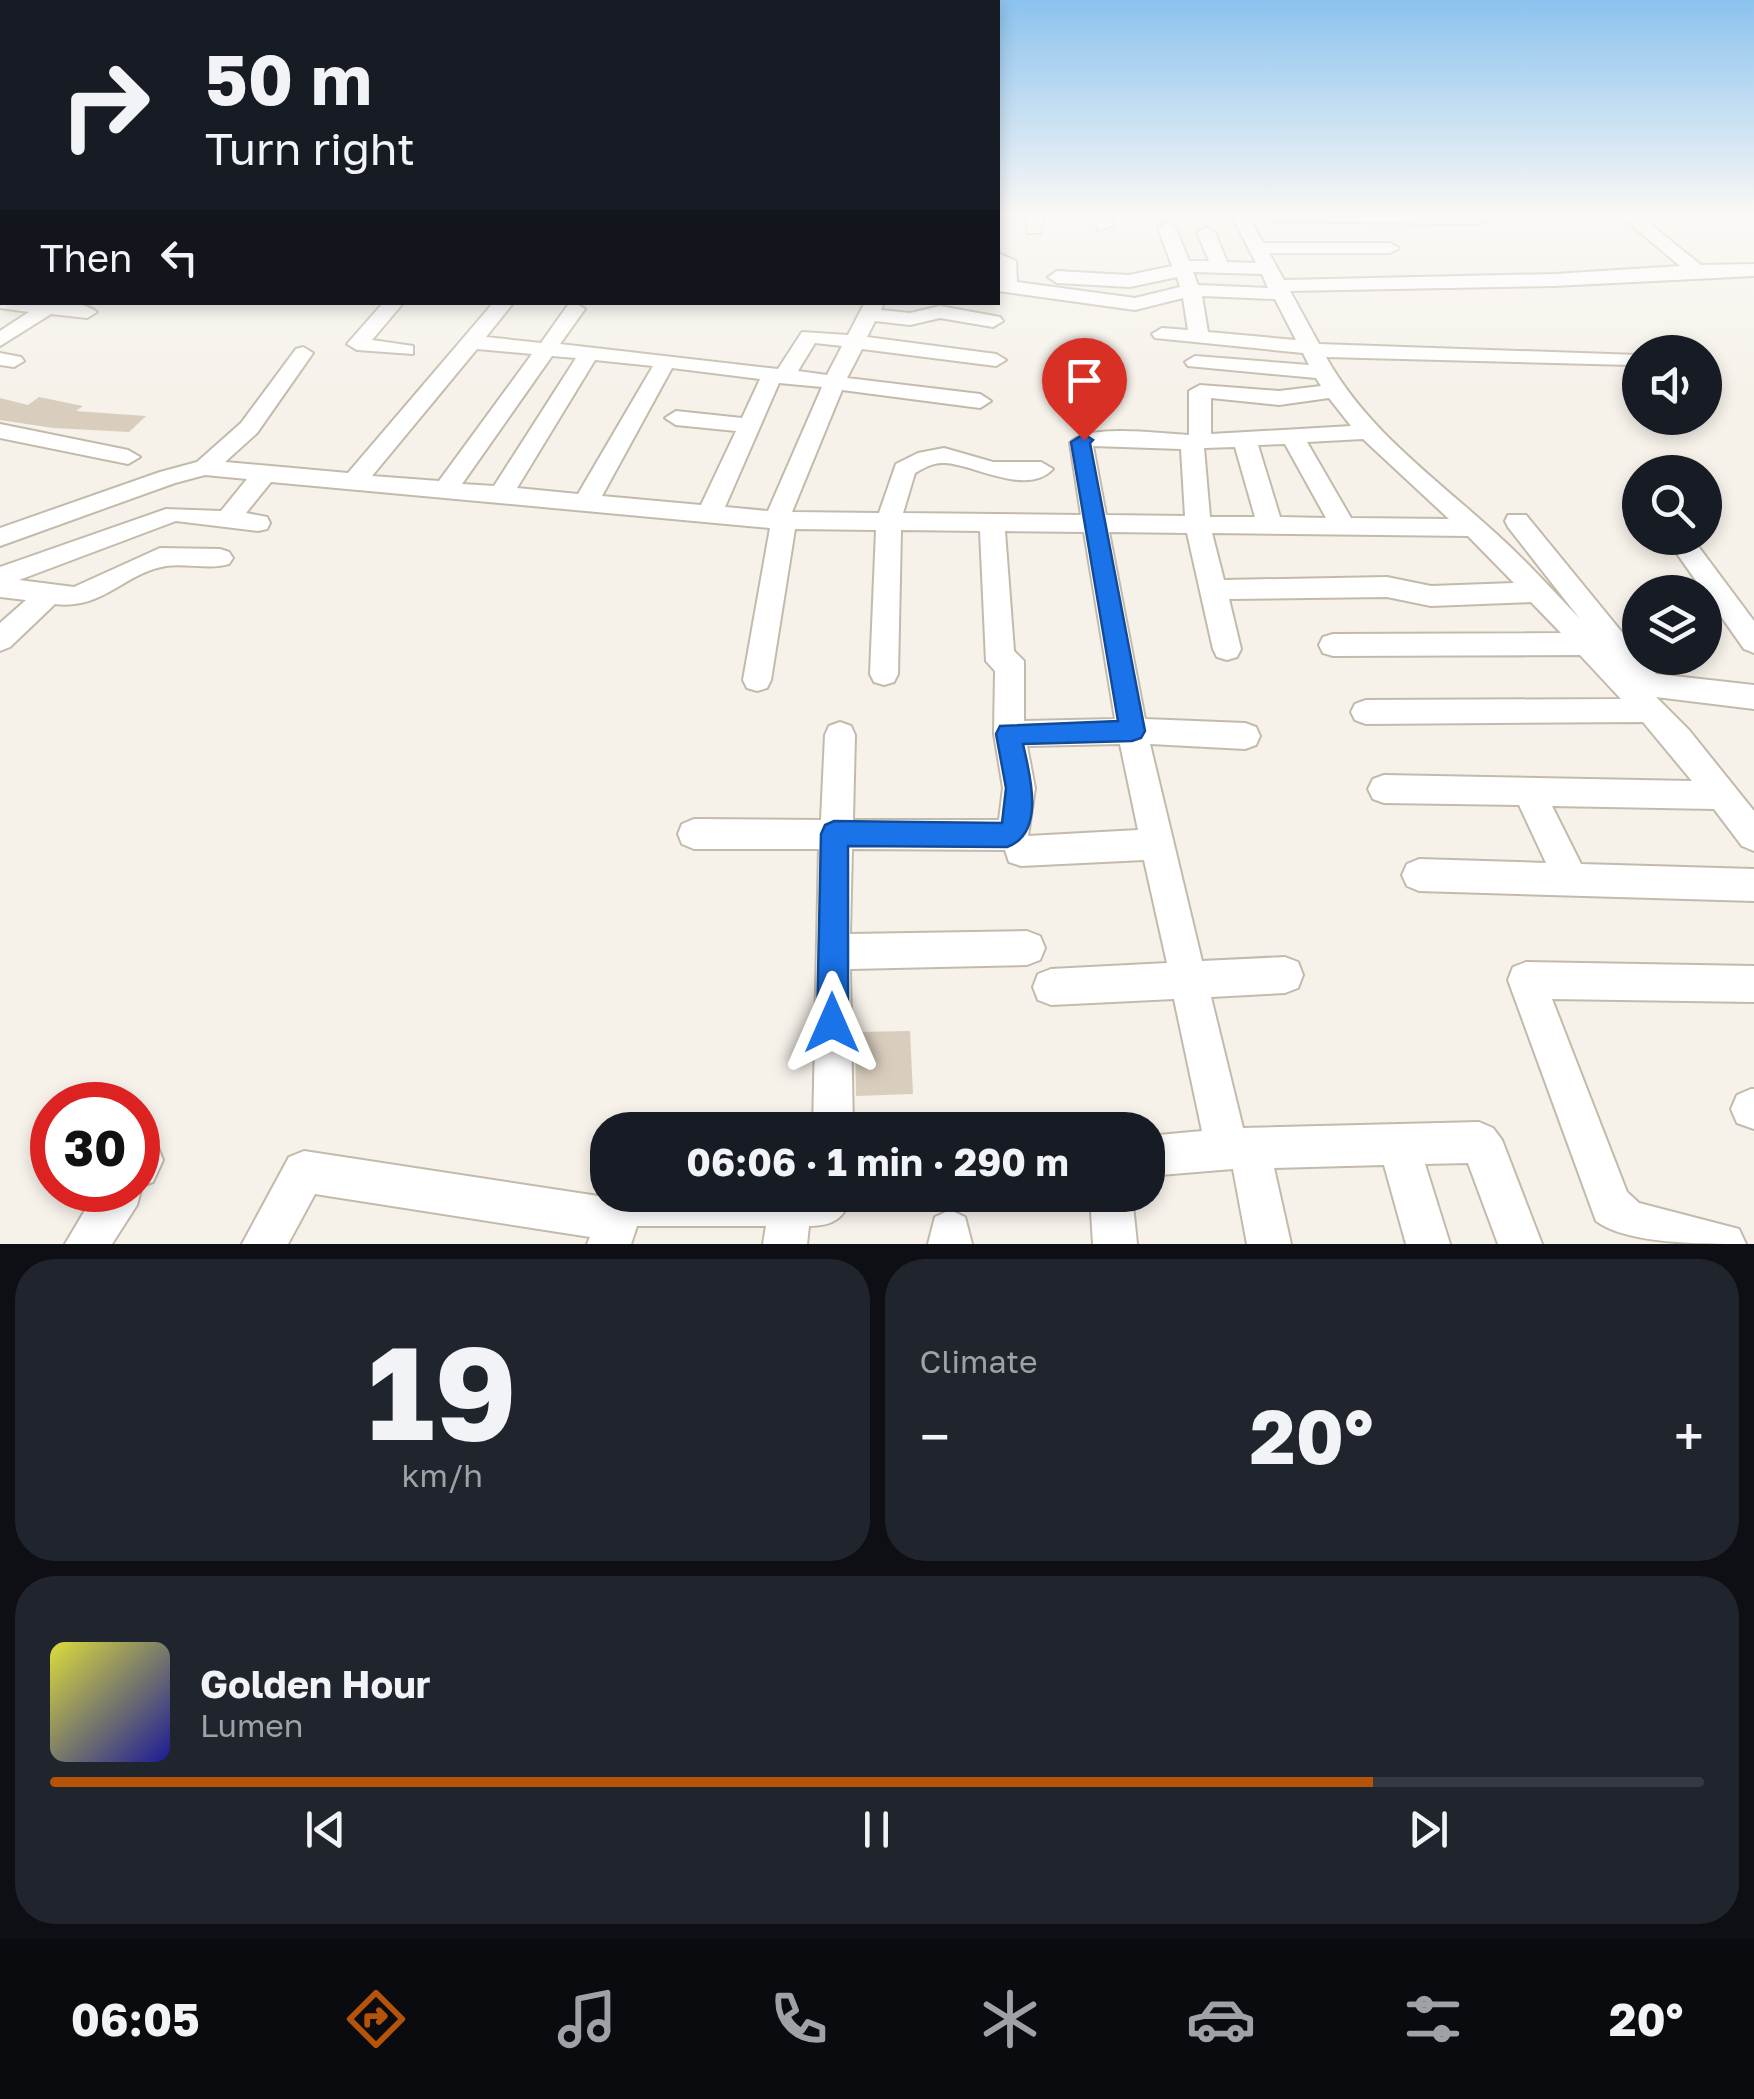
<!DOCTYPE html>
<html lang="en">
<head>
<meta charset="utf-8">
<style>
  :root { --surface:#171b24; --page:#20242c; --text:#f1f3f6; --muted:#9ea1a6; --line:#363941; --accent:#b45309 }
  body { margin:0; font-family:"Golos Text",sans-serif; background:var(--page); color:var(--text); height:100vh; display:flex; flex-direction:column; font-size:38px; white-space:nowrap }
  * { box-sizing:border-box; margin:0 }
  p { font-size:32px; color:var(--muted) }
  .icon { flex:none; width:55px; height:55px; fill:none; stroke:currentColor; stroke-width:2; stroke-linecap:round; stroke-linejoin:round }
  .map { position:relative; height:1244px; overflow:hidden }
  .panel { display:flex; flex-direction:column; gap:15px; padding:15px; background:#0d0f14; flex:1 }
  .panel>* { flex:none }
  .banner { position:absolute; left:0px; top:0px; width:1000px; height:305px; box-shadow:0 5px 15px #0003; background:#171b24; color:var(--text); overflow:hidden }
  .tools { position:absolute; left:1622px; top:335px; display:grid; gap:20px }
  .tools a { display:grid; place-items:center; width:100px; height:100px; border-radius:50%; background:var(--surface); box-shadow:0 5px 15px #0003; font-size:50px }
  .speed { position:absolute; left:30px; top:1082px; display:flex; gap:20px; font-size:50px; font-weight:700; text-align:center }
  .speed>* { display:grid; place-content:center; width:130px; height:130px; border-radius:50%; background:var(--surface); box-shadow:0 5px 15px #0003; line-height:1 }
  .speed .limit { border:15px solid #d22; background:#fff; color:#111 }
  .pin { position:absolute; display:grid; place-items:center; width:85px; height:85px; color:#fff; margin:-102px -42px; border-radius:50% 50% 50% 0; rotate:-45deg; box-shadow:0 0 10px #0007 }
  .pin .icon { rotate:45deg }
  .me { position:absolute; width:110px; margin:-55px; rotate:0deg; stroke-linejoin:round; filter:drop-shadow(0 0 8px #0008) }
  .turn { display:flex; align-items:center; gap:35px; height:210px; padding:0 40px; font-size:45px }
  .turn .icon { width:130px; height:130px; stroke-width:2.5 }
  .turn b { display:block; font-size:70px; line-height:85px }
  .then { display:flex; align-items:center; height:95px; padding:0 40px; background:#0003; gap:20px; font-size:38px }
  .big { font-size:75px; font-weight:700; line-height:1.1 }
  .panel .card { flex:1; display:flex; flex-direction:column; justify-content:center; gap:15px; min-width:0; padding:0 35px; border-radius:40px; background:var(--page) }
  .panel .dial { align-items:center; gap:0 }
  .dial b { font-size:130px; line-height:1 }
  .song { display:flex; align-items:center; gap:30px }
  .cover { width:120px; height:120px; border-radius:15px; background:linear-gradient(135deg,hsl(60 70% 55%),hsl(240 70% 35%)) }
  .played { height:10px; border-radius:5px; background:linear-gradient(90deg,var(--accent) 80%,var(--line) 80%) }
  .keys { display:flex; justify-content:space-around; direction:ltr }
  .heat { display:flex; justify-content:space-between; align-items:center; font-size:55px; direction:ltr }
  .panel .tiles { flex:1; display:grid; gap:15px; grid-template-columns:1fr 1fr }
  .card:last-child { grid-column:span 2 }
  .trip { position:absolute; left:590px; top:1112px; width:575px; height:100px; border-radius:40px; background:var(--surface); box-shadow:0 5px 15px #0003; font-weight:700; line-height:100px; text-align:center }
  .tab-bar { display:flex; height:160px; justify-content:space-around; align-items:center; background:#090b0e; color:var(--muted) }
  .tab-bar .icon { width:70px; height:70px }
  .tab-bar .selected { color:var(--accent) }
  .tab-bar b { font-size:45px; color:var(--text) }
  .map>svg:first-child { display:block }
</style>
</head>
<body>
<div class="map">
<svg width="1754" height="1244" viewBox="0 0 1754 1244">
  <rect width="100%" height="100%" fill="#f6f2ea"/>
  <!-- building -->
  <g fill="#d9cebe">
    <polygon points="39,397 83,406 76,411 146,416 129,432 53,428 0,420 0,398 28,405"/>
    <polygon points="910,1031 913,1094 856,1096 855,1032"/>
  </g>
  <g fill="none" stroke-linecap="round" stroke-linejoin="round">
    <!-- minor casing -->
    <g stroke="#c3baab" stroke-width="4">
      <g id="minor">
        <polygon points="1026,216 1043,216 1040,233 1028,233"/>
        <polygon points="1094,216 1111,216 1113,226 1098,230"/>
        <path d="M1232,216H1249L1263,243H1390L1399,248L1390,253H1269L1284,280L1554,274L1680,266L1621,216H1640L1701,265L1754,264V276L1554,286L1290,291L1319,344L1638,355V363L1631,365L1326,357C1368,433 1441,482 1504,541C1530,565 1555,593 1580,619L1508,527L1505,521L1508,515H1526L1656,674L1754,685V709L1656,697L1689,730L1754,811V851L1742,846L1714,809L1552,806L1581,864L1754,869V901L1419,891L1407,886L1402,875L1407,864L1419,859L1546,863L1519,805L1384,803L1373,799L1368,789L1373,779L1384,775L1692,781L1643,722L1366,724L1355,720L1351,712L1355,704L1366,700L1621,699L1580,655L1333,656L1323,653L1319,645L1323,637L1333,634L1561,633L1531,602L1431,606L1387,597L1229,599L1241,649L1237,657L1227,660L1217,657L1213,649L1187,533L1109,532L1145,719L1245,723L1256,727L1260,736L1256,745L1245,749L1150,744L1202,961L1285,957L1298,962L1303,975L1298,988L1285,993L1211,997L1243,1128L1479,1122L1493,1128L1502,1140L1542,1244H1498L1468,1163L1425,1164L1450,1244H1406L1384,1165L1274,1168L1291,1244H1247L1233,1169L1148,1176V1136L1202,1131L1174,999L1051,1005L1038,1000L1033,987L1038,974L1051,969L1167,963L1144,860L1021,866L1009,862L1005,850L852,849L850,934L1027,931L1040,936L1045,948L1040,960L1027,965L850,969L853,1130H813L819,849H694L682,844L678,834L682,824L694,819L821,820L825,735L829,726L840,722L851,726L855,735L853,820H999L1003,788L994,734L995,671L986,661L980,531L901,530L898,674L894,682L884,685L874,682L870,674L876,530L795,529L771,680L767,688L757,691L747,688L743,680L770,528L271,482L246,513L267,517L270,523L267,529L258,531L176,521L19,580L74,587L160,548L220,549L229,552L233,558L229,564C208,570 187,563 166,566C124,573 103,610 55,604L10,647L0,651V623L26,600L0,597V567L166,509L221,511L247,479L205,475L175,483L0,546V528L160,472L197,462L241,423L296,349L303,347L313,353L257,433L225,462L348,473L494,302H514L486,337L541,343L568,305L575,303L585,309L560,344L778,369L802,332L848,335L865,302H884L881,310L910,313L940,306L1000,317L1003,321L993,327L940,318L910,325L875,321L867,337L996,354L1006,360L996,366L862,349L847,378L980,394L991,401L980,408L842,390L792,512L879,513L896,464L918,453L944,448L993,462H1041L1053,469C1027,497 973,464 945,463C933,462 924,468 915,473L903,513L1081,515L1070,443C1087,423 1161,434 1189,435V391L1200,385L1279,391L1321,386L1316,378L1188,366L1185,362L1195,356L1309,365L1303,353L1155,338L1152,334L1162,328L1188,330L1183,298L1135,310L998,291V253L1016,261L1017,282L1135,298L1180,287L1177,277L1130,287L1057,283L1048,277L1057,271L1129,275L1172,266L1158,228L1167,223L1176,228L1189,261H1209L1197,232L1206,227L1215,232L1227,262L1256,263ZM1193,272L1262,274L1268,288L1198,285ZM1202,296L1275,299L1296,340L1208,332ZM815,343L842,346L827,375L798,371ZM477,349L532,354L439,481L372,476ZM552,356L576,358L494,486L462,484ZM595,360L653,366L578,494L517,488ZM672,368L760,379L742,418L676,411L665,418L676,425L736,431L701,505L602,496ZM779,383L822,387L768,511L725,507ZM1211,398L1279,405L1329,398L1351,426L1211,434ZM1363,439L1449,519L1351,518L1307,442ZM1285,444L1326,518L1280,517L1258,445ZM1093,446L1181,449L1185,516L1106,515ZM1235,447L1255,517H1210L1204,448ZM1005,531L1084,532L1115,719L1024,721V661L1014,651ZM1212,533L1468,536L1514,583L1431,586L1387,577L1224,580ZM1120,744L1138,830L1028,836L1035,788L1027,746Z"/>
        <polygon points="1267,216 1485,216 1487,219 1478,224 1275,221"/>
        <path d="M2,297V302C29,302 76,296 97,312L87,318L51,314L0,346V331L29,312L0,308Z"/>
        <polygon points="384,302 404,302 372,340 413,346 413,354 357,350 347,344"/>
        <polygon points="0,353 21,357 24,361 14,367 0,365"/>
        <polygon points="0,424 128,450 140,457 128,464 0,438"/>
        <polygon points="1666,538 1692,538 1754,621 1754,653 1744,649"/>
        <path d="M1526,962L1754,966V1002L1552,999L1627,1192L1639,1203L1739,1229L1746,1244C1702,1244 1626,1244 1596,1221L1508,980L1513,967Z"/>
        <polygon points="1751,1089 1754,1089 1754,1129 1737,1123 1731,1109 1737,1095"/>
        <polygon points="142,1139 157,1145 163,1160 153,1182 142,1186 137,1205 112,1244 65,1244 97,1190 138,1190 138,1141"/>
        <path d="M304,1151L605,1197L608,1193L853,1195C844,1218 834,1226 809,1226L807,1244H763L766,1226H637L631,1244H587L590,1237L315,1194L288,1244H242L289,1157Z"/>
        <polygon points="1090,1195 1132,1195 1137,1244 1093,1244"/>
        <polygon points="950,1210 965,1217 972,1244 928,1244 935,1217"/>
      </g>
    </g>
    <!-- minor -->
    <use href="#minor" fill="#fff" fill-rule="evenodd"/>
  </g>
  <!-- sky -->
  <linearGradient id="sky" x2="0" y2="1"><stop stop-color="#8bc2ee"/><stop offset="0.55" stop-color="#fbf9f6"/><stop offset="1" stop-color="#fbf9f6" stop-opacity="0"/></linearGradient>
  <rect width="1754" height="391" fill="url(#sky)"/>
  <!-- route -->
  <path fill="#1a73e8" stroke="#114b97" stroke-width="2.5" d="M1084,434L1093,440L1090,443L1145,731L1141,738L1132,741L1023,744C1030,775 1046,833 1007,847L848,846V1023L844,1034L832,1039L821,1034L817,1023L821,834L825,825L834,821L1002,823L1006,788L996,734L1000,726L1118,721L1071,442Z"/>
</svg>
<div class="tools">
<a><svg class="icon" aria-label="sound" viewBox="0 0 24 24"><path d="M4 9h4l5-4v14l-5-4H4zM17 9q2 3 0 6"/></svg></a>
<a><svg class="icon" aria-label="search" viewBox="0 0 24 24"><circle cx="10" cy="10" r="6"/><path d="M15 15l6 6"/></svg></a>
<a><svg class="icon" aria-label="layers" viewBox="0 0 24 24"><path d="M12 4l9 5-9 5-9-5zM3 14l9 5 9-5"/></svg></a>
</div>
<div class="speed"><div class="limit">30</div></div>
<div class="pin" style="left:1084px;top:440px;background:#d93025"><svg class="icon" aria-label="arrive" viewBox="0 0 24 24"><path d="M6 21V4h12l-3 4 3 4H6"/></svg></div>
<svg class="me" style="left:832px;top:1023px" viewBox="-20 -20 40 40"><path d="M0-17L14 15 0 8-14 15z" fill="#1a73e8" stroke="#fff" stroke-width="4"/></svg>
<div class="trip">06:06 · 1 min · 290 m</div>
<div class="banner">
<div class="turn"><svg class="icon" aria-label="right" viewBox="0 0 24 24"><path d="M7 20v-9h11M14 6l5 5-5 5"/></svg><div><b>50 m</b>Turn right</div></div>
<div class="then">Then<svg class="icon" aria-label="left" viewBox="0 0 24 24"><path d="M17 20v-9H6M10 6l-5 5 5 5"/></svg></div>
</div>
</div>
<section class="panel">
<div class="tiles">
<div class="card dial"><b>19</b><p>km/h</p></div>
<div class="card"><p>Climate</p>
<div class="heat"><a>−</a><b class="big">20°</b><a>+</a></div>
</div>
<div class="card">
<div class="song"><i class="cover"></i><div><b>Golden Hour</b><p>Lumen</p></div></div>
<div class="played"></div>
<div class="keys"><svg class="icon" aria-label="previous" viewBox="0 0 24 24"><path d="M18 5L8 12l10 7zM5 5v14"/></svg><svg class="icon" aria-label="pause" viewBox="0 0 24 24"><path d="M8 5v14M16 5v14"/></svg><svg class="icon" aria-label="next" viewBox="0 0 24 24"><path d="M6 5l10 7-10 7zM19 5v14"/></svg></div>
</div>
</div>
</section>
<nav class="tab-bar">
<b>06:05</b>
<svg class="icon selected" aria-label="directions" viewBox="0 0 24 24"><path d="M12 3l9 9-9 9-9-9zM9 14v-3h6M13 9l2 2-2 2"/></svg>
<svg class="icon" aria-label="music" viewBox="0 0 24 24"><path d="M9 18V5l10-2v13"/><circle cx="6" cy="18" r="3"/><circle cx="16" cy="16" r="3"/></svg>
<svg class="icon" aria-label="phone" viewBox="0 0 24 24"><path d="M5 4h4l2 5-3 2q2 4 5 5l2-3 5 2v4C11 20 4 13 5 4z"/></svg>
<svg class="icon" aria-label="climate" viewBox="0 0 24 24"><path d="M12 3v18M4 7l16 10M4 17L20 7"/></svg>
<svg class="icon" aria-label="car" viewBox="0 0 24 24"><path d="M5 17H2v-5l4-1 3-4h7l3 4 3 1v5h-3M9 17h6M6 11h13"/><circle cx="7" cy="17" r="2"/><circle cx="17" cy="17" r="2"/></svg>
<svg class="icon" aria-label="filters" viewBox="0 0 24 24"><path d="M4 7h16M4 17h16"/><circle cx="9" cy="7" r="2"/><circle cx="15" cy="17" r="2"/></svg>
<b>20°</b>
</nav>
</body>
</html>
